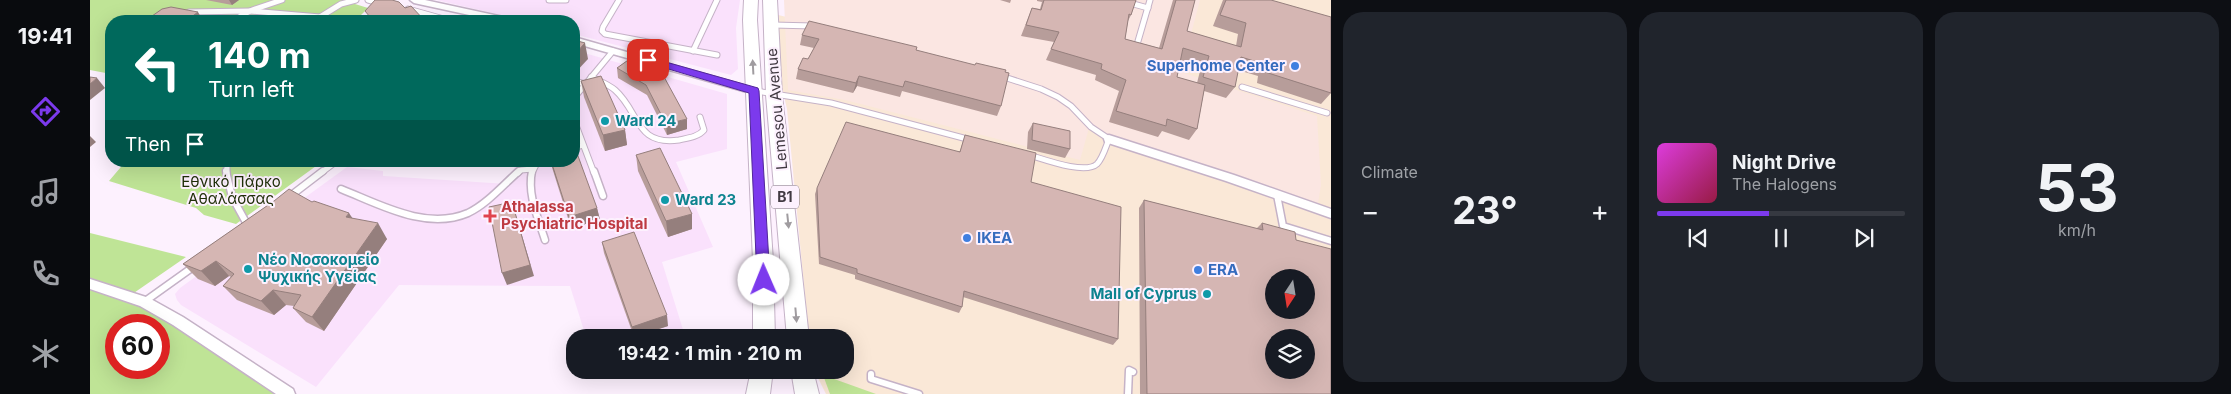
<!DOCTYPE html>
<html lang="en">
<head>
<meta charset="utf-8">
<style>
  :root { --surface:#171b24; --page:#20242c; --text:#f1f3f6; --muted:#9ea1a6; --line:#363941; --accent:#7c3aed }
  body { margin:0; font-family:Inter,sans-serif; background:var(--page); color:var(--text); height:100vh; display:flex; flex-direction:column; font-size:19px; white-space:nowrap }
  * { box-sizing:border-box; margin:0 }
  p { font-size:16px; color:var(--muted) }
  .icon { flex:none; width:28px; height:28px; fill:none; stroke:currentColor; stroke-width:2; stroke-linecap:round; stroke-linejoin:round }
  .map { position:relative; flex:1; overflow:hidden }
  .details { display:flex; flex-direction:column; gap:12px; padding:12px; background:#0d0f14; width:900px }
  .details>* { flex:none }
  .banner { position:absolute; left:15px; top:15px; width:475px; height:152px; border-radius:20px; box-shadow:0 5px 20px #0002; background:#00695c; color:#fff; overflow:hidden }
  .needle { width:32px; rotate:192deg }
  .buttons { position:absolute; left:1175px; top:269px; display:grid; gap:10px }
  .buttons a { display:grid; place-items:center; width:50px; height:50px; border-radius:50%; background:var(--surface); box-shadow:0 5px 20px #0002; font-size:25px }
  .speed { position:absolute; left:15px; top:314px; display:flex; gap:10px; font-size:25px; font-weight:700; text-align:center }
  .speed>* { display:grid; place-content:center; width:65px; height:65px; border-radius:50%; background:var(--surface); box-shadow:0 5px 20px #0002; line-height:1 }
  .speed .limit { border:8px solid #d22; background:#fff; color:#111 }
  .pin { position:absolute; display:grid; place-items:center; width:42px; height:42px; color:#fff; margin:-21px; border-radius:10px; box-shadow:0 2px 8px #0006 }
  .me { position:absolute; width:55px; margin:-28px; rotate:359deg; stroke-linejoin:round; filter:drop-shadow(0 0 4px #0008) }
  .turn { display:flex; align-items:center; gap:18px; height:105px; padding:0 20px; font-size:22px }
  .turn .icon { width:65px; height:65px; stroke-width:2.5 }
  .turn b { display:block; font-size:35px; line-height:42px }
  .then { display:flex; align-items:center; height:48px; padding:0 20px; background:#0003; gap:10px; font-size:19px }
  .big { font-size:38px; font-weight:700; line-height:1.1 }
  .details .card { flex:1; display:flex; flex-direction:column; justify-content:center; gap:8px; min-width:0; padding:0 18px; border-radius:20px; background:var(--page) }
  .details .dial { align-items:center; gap:0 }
  .dial b { font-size:65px; line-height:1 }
  .song { display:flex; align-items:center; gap:15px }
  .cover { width:60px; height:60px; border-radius:8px; background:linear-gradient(135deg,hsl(300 70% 55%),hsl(340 70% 35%)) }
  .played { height:5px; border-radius:2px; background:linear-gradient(90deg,var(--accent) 45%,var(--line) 45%) }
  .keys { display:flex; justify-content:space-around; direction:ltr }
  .heat { display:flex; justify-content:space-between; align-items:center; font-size:28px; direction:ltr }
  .details .tiles { flex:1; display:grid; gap:12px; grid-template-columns:repeat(3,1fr) }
  .trip { position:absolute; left:476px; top:329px; width:288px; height:50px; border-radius:20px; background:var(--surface); box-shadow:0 5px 20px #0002; font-weight:700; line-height:50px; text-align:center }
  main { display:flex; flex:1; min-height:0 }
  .dock { display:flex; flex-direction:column; width:90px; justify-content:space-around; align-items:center; background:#090b0e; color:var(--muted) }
  .dock .icon { width:35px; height:35px }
  .dock .on { color:var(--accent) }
  .dock b { font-size:22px; color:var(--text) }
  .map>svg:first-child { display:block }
</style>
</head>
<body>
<main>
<nav class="dock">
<b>19:41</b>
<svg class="icon on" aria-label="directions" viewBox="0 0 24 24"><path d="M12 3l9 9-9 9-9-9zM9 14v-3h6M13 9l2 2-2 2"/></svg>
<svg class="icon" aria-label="music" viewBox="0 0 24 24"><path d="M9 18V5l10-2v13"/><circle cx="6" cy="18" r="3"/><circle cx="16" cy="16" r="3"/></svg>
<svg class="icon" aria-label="phone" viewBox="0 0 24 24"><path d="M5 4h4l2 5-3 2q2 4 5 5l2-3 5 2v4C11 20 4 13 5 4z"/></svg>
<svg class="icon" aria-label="climate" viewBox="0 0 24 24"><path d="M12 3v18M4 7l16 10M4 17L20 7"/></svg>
</nav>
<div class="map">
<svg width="1241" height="394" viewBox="0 0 1241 394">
  <rect width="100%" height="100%" fill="#fdf1fe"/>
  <!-- commercial -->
  <path fill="#fae8d7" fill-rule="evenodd" d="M1104,0H1241V394H736L724,370H755V338L719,337L697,109L685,58L684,14L932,73ZM1184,278H1216V310H1184ZM1184,338H1216V370H1184Z"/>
  <!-- industrial -->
  <polygon fill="#fbe6e2" points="694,0 1110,0 1091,72 1227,116 1231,185 1228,203 999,128 990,160 755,100 698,90"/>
  <!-- built -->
  <g fill="#fae1fc">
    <polygon points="346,0 650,0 646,28 648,69 641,75 484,34 484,21 438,21"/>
    <polygon points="484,50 637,94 637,149 586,162 623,247 572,262 595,336 588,338 496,337 480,286 309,285 226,387 91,305 87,300 85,294 90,288 257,167 293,171 293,176 418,184 427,161 484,161"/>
  </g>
  <!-- green -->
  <g fill="#bfe496" fill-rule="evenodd">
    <polygon points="0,0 252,0 278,8 265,21 21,21 21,74 0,70"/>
    <polygon points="36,161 233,161 146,224 114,215 106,208 19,181"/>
    <path d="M0,233L96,257L38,297L206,394H0ZM26,325H69V368H26Z"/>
    <polygon points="733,375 786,394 740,394"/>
  </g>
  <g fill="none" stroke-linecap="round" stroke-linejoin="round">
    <!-- service-far1 casing -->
    <g stroke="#c5b2c7" stroke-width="7">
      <g id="service-far1">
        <polyline points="278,0 289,3"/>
        <polyline points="459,0 476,0"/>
        <polyline points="529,0 513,27 512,31 515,34 627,55"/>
        <polyline points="1029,0 1058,8"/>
        <polyline points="318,9 361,21"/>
        <polyline points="162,10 192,0"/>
        <polyline points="160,11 230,17"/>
        <polyline points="99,12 160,11 142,21"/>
        <polyline points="235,21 230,17 251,4 266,0"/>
        <polyline points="683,25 723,26"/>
        <polyline points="1046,48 1060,0"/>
        <polyline points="603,51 627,0"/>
        <polyline points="21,56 21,60"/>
        <polyline points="558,60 567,44"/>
        <path d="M911,76L951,89L968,97L981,106L1001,127L1019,139C1016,146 1013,158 1007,164C995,175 953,159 939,155"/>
        <path d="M501,77C509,81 518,84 525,90C550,112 545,146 589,140C598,138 608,137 614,130L610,117"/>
        <polyline points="484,81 495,84"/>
        <polyline points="1152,87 1237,113"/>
        <polyline points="666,91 741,103 881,140"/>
        <polyline points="484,98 523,51"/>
        <polyline points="484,120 504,173"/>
        <polyline points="484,148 493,145"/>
        <polyline points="137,173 137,161"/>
        <polyline points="231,173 247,161"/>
        <polyline points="428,173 431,170 443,169"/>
        <polyline points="442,173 448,161"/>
      </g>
    </g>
    <!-- service casing -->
    <g stroke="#c5b2c7" stroke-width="9">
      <g id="service">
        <polyline points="136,171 142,197 158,226"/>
        <path d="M442,171C437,194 448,218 455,240"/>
        <polyline points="504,171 513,196"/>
        <path d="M251,189C289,204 336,231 378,213C397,204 413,185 429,171"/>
        <polyline points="1187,195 1193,226 1241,241"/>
        <polyline points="199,197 233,171"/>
        <polyline points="54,302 103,267"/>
        <polyline points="781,374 781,379 829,394"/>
        <polyline points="1038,394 1039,370 1043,372"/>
      </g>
    </g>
    <!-- minor casing -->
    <g stroke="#c5b2c7" stroke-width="3">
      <g id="minor">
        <polygon points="320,0 335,0 418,18 422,21 407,21 324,3"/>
        <polygon points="484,37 667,89 669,91 664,94 484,43"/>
        <polygon points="1019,135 1144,175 1241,209 1241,218 1136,181 1015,142 1014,139 1015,136"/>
        <polygon points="0,279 59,298 93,317 203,389 205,394 186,394 83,325 50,306 0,289"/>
      </g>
    </g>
    <!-- primary casing -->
    <g stroke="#c5b2c7" stroke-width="2">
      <g id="primary">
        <polygon points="654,0 668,0 667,20 683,261 685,338 663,338 663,261 653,20"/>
        <polygon points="673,0 687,0 692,95 719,338 697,338 676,95"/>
        <polygon points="661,370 683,370 680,394 656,394"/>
        <polygon points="701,370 723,370 729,394 705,394"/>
      </g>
    </g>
    <!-- service-far1 -->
    <use href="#service-far1" stroke="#fff" stroke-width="5"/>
    <!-- service -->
    <use href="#service" stroke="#fff" stroke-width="6"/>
    <!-- minor -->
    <use href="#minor" fill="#fff" fill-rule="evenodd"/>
    <!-- primary -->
    <use href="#primary" fill="#fff" fill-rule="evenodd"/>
  </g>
  <!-- wall -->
  <g fill="#b79d9a" fill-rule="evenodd">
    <polygon points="116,0 149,0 142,5"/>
    <polygon points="910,0 921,0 920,3"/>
    <path d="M947,0H1046L1041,15L1038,21L1035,39L1069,48L1083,0H1105L1097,31L1146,46L1148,34L1123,26L1133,0H1181L1241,93L1231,104L1167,83L1168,76L1148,70L1145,87L1136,98L1114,91L1107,129L1099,140L1072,131L1068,137L1019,122L1029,91L1005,80L1006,75L956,60L964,42L931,36L942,8L950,9L952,2L947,1ZM1090,60L1111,67L1107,83L1087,77Z"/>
    <polygon points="712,35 826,50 911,106 907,116 812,91 810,97 767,86 763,93 706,79 708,69 718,59 724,48 710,45"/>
    <polygon points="541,58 597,129 577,135 557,95 528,78 527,68"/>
    <polygon points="491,81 535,130 537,145 515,151 494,97"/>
    <polygon points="943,123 980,149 975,158 937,149 938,132"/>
    <polygon points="875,135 941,182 1028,339 1023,345 873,297 872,307 869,313 765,279 765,275 729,264 725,194 727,188 870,151"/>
    <polygon points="546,155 602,214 602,229 578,237 548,171"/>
    <polygon points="460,161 484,161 507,208 510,220 481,228"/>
    <polygon points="1054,200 1166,229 1172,223 1206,240 1241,394 1050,394 1049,208"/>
    <polygon points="184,201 222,202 262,218 297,239 234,331 216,322 203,308 204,306 196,305 184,315 147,300 133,286 141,277 139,276 125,286 108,279 93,264"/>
    <polygon points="512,242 578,326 544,337 514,253"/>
  </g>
  <!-- shaded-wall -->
  <g fill="#957f7d">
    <polygon points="139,0 149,0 142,5"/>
    <polygon points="108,12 113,21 96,21"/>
    <polygon points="495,43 498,59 484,74 484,55"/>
    <polygon points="769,76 767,86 763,93 766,83"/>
    <polygon points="7,78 15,88 0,100 0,84"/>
    <polygon points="597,119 597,129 577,135 576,124"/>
    <polygon points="535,130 537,145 515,151 513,135"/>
    <polygon points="0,136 6,142 0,147"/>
    <polygon points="422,202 444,276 417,285 412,273"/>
    <polygon points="507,208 510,220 481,228 479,217"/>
    <polygon points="259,213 269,228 256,217"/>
    <polygon points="602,214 602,229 578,237 576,221"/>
    <polygon points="288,223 297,239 234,331 222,317"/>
    <polygon points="126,261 139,276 125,286 111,271"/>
    <polygon points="183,290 196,305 184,315 171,301"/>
    <polygon points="577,315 578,326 544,337 542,327"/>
  </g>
  <!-- building -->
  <g fill="#d5b6b3" stroke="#957f7d" fill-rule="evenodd">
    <polygon points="285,0 302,0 309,2 315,8 321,6 335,21 267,21 280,17 275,11"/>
    <polygon points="954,0 1046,0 1041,15 1039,14 1035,39 1072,49 1086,0 1105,0 1097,31 1151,47 1156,23 1130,15 1136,0 1181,0 1241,17 1241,93 1175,72 1177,65 1151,57 1145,87 1113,77 1119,56 1093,48 1087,77 1115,85 1107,129 1077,119 1076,126 1026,111 1036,80 1011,69 1012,64 961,49 969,32 936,25 942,8 951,10"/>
    <polygon points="81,7 108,12 96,21 55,21 72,9"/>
    <polygon points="719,21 827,47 826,50 885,65 886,63 916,70 915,72 919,73 911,106 815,81 813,87 769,76 766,83 708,69 713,58 718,59 729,39 712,35"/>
    <polygon points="484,40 495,43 484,55"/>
    <polygon points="541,58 573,75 597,119 576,124 556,85 527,68"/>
    <polygon points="511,76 535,130 513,135 491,81"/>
    <polygon points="0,77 7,78 0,84"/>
    <polygon points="756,122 870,152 875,135 946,153 941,182 1031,207 1028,339 874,291 872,307 767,273 767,269 730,257 727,188"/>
    <polygon points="943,123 980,131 980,149 942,140"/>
    <polygon points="484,145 507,208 479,217 461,161 484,161"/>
    <polygon points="570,148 602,214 576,221 546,155"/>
    <polygon points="199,189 222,202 224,201 259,213 256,217 288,223 222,317 203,308 211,295 183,290 171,301 133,286 144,274 126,261 111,271 93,264 184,201"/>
    <path d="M1054,200L1173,230L1172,223L1205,232L1206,240L1241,249V394H1057ZM1184,278H1216V310H1184ZM1184,338H1216V370H1184Z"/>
    <polygon points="422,202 440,265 412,273 399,207"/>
    <polygon points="544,232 577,315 542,327 512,242"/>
  </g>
  <!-- one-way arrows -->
  <defs><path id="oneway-solid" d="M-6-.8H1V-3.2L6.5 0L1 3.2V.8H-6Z" transform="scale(1.25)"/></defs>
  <g fill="#a09ca0">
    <use href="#oneway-solid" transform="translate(663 67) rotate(-93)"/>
    <use href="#oneway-solid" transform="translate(698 221) rotate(84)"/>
    <use href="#oneway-solid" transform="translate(706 315) rotate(85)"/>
  </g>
  <!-- route -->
  <polygon fill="#7c3aed" stroke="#51269a" points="558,57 668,88 669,91 680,280 678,284 669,284 667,280 659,93 555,62 555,58"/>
  <!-- markers -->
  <g fill="#3f7fe0" stroke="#fdf1fe" stroke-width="2">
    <circle cx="1205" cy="66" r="5"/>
    <circle cx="877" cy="238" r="5"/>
    <circle cx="1108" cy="270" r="5"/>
  </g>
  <g fill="#0f9aa8" stroke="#fdf1fe" stroke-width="2">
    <circle cx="515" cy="121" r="5"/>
    <circle cx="575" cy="200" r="5"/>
    <circle cx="158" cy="269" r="5"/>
    <circle cx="1117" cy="294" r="5"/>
  </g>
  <path fill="#e0444e" stroke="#fdf1fe" stroke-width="2" d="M397.5 208.5h5v5h5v5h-5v5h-5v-5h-5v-5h5z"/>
  <g text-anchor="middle" stroke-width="4" stroke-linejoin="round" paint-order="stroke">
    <!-- shield labels -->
    <rect fill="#fdf1fe" stroke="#79707a" stroke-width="1" x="681" y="185.5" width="28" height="23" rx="4"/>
    <g font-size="14" font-weight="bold" fill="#413942">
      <text x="695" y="202">B1</text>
    </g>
    <!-- shop labels -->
    <g font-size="15" font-weight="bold" fill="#366cbe" stroke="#fdf1fe" text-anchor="start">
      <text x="1195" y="71" text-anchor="end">Superhome Center</text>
      <text x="887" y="243">IKEA</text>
      <text x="1118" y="275">ERA</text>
    </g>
    <!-- street labels -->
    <g font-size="15" fill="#413942" stroke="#fdf1fe">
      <text transform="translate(687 109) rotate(-95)" y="5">Lemesou Avenue</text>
    </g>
    <!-- culture labels -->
    <g font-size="15" font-weight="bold" fill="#0d838f" stroke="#fdf1fe" text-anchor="start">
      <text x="525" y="126">Ward 24</text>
      <text x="585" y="205">Ward 23</text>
      <text x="168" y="265">Νέο Νοσοκομείο<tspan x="168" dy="17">Ψυχικής Υγείας</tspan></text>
      <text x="1107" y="299" text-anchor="end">Mall of Cyprus</text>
    </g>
    <!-- park labels -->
    <g font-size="15" fill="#202f09" stroke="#fdf1fe">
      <text x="141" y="187">Εθνικό Πάρκο<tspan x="141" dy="17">Αθαλάσσας</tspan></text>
    </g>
    <!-- health labels -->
    <g font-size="15" font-weight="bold" fill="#be3a42" stroke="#fdf1fe" text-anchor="start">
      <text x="411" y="212">Athalassa<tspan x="411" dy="17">Psychiatric Hospital</tspan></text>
    </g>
  </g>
</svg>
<div class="buttons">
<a><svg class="needle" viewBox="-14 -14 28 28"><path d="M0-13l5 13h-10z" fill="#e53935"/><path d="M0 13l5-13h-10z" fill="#9ea1a6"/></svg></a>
<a><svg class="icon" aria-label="layers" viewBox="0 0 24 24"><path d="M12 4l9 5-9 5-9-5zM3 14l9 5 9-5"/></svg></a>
</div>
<div class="speed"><div class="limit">60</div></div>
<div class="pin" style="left:558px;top:60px;background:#d93025"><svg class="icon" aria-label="arrive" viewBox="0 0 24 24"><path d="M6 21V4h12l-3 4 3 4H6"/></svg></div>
<svg class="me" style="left:674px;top:280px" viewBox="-20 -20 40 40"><circle r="19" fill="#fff"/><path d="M0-13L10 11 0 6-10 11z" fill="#7c3aed"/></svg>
<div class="trip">19:42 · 1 min · 210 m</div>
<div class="banner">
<div class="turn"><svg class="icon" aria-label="left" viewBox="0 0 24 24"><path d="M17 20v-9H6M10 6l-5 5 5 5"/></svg><div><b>140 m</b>Turn left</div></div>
<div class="then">Then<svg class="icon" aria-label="arrive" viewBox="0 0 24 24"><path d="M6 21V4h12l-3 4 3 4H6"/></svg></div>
</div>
</div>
<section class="details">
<div class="tiles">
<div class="card"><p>Climate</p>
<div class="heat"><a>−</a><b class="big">23°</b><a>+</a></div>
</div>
<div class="card">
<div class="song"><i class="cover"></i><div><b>Night Drive</b><p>The Halogens</p></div></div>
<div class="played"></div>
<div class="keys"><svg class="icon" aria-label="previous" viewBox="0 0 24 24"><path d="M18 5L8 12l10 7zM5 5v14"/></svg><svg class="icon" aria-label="pause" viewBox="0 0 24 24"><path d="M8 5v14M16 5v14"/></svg><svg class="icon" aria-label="next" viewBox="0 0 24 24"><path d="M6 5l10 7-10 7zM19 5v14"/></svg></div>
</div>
<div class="card dial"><b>53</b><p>km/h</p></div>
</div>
</section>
</main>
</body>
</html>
